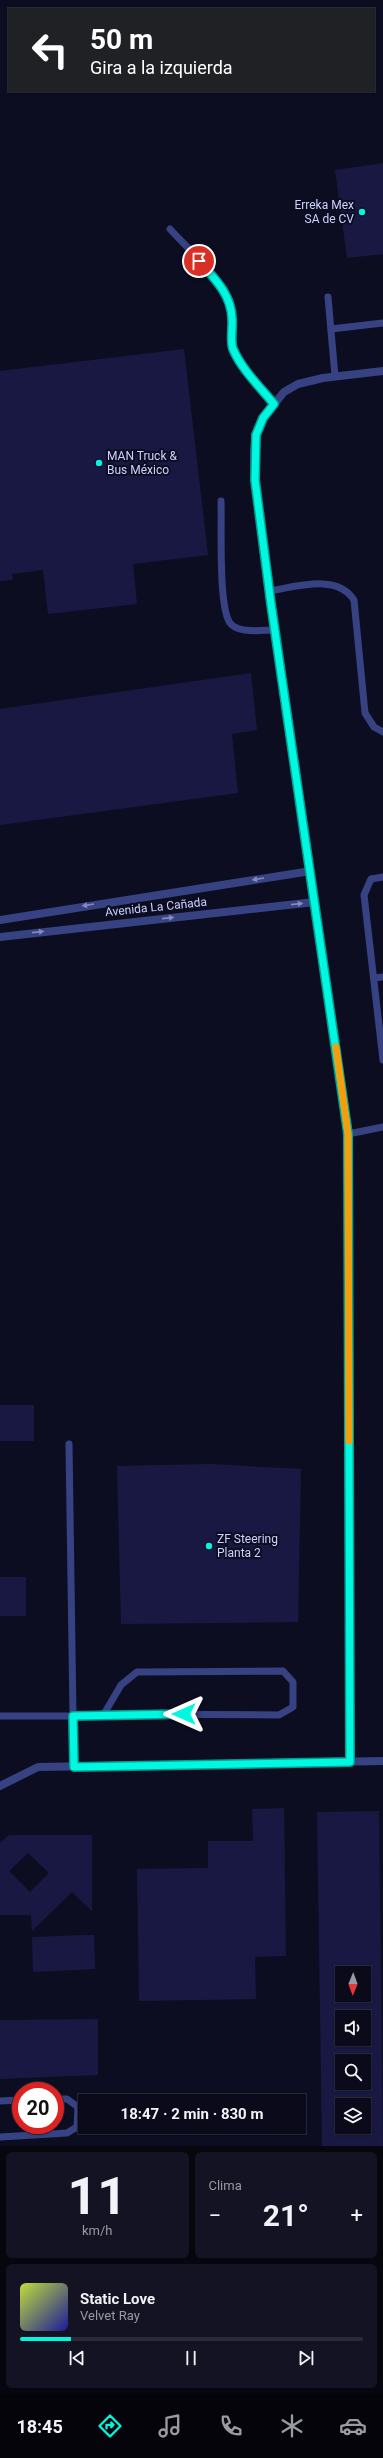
<!DOCTYPE html>
<html lang="es">
<head>
<meta charset="utf-8">
<style>
  :root { --surface:#0a0a1a; --page:#131323; --text:#f1f3f6; --muted:#999aa2; --line:#2a2b39; --accent:#00f8e1 }
  body { margin:0; font-family:Roboto,sans-serif; background:var(--page); color:var(--text); height:100vh; display:flex; flex-direction:column; font-size:15px; white-space:nowrap }
  * { box-sizing:border-box; margin:0 }
  p { font-size:13px; color:var(--muted) }
  .icon { flex:none; width:22px; height:22px; fill:none; stroke:currentColor; stroke-width:2; stroke-linecap:round; stroke-linejoin:round }
  .map { position:relative; height:2146px; overflow:hidden }
  .panel { display:flex; flex-direction:column; gap:6px; padding:6px; background:#06060e; flex:1 }
  .panel>* { flex:none }
  .hud { position:absolute; left:8px; top:8px; width:367px; height:84px; border-radius:0px; box-shadow:0 1px 3px #0004,0 0 0 1px var(--line); background:#202124; color:#fff; overflow:hidden }
  .needle { width:26px; rotate:181deg }
  .buttons { position:absolute; left:335px; top:1966px; display:grid; gap:8px }
  .buttons a { display:grid; place-items:center; width:36px; height:36px; border-radius:0px; background:var(--surface); box-shadow:0 1px 3px #0004,0 0 0 1px var(--line); font-size:20px }
  .speed { position:absolute; left:12px; top:2082px; display:flex; gap:8px; font-size:20px; font-weight:700; text-align:center }
  .speed>* { display:grid; place-content:center; width:52px; height:52px; border-radius:50%; background:var(--surface); box-shadow:0 1px 3px #0004,0 0 0 1px var(--line); line-height:1 }
  .speed .limit { border:6px solid #d22; background:#fff; color:#111 }
  .pin { position:absolute; display:grid; place-items:center; width:34px; height:34px; color:#fff; margin:-17px; border:2px solid #fff; border-radius:50%; box-shadow:0 1px 4px #0007 }
  .me { position:absolute; width:44px; margin:-22px; rotate:270deg; stroke-linejoin:round; filter:drop-shadow(0 0 3px #0008) }
  .turn { display:flex; align-items:center; gap:14px; height:84px; padding:0 16px; font-size:18px }
  .turn .icon { width:52px; height:52px; stroke-width:2.5 }
  .turn b { display:block; font-size:28px; line-height:34px }
  .big { font-size:30px; font-weight:700; line-height:1.1 }
  .panel .card { flex:1; display:flex; flex-direction:column; justify-content:center; gap:6px; min-width:0; padding:0 14px; border-radius:6px; background:var(--page) }
  .panel .dial { align-items:center; gap:0 }
  .dial b { font-size:52px; line-height:1 }
  .song { display:flex; align-items:center; gap:12px }
  .cover { width:48px; height:48px; border-radius:6px; background:linear-gradient(135deg,hsl(70 70% 55%),hsl(240 70% 35%)) }
  .played { height:4px; border-radius:2px; background:linear-gradient(90deg,var(--accent) 15%,var(--line) 15%) }
  .keys { display:flex; justify-content:space-around; direction:ltr }
  .heat { display:flex; justify-content:space-between; align-items:center; font-size:22px; direction:ltr }
  .panel .tiles { flex:1; display:grid; gap:6px; grid-template-columns:1fr 1fr }
  .card:last-child { grid-column:span 2 }
  .trip { position:absolute; left:78px; top:2094px; width:228px; height:40px; border-radius:0px; background:var(--surface); box-shadow:0 1px 3px #0004,0 0 0 1px var(--line); font-weight:700; line-height:40px; text-align:center }
  .menu { display:flex; height:64px; justify-content:space-around; align-items:center; background:#04040a; color:var(--muted) }
  .menu .icon { width:28px; height:28px }
  .menu .on { color:var(--accent) }
  .menu b { font-size:18px; color:var(--text) }
  .map>svg:first-child { display:block }
</style>
</head>
<body>
<div class="map">
<svg width="383" height="2146" viewBox="0 0 383 2146">
  <rect width="100%" height="100%" fill="#0d0d22"/>
  <!-- building -->
  <g fill="#191843" fill-rule="evenodd">
    <polygon points="383,163 383,254 347,258 335,170"/>
    <polygon points="184,349 208,555 133,564 137,604 48,614 43,570 12,574 13,580 0,581 0,371"/>
    <polygon points="251,673 257,730 232,734 238,793 0,825 0,709"/>
    <rect x="0" y="1405" width="34" height="36"/>
    <polygon points="211,1464 301,1469 298,1622 121,1624 117,1466"/>
    <rect x="0" y="1577" width="26" height="39"/>
    <polygon points="284,1808 286,1956 255,1957 256,1999 139,2001 137,1869 208,1868 208,1841 253,1841 252,1809"/>
    <path d="M379,1811L383,2146H322L317,1812ZM342,1973H364V1995H342ZM342,2017H364V2039H342ZM342,2061H364V2083H342ZM342,2105H364V2127H342Z"/>
    <path d="M9,1835H92V1911L72,1892L32,1931L31,1915H0V1843ZM28,1853L49,1873L30,1892L9,1871Z"/>
    <polygon points="85,1935 94,1935 95,1969 33,1972 32,1937"/>
    <polygon points="98,2019 98,2075 0,2079 0,2020"/>
  </g>
  <g fill="none" stroke-linecap="round" stroke-linejoin="round">
    <!-- lane -->
    <g stroke="#374282" stroke-width="7">
      <path d="M170,229C188,249 218,275 229,299C236,314 228,332 232,348C238,368 260,388 274,404"/>
      <polyline points="328,297 335,376"/>
      <polyline points="331,329 383,323"/>
      <path d="M221,501C222,526 218,606 230,623C238,634 263,630 274,630"/>
      <path d="M269,591C296,587 337,573 354,600L365,713L374,727L383,732"/>
      <polyline points="383,877 371,879 364,895 383,1060"/>
      <polyline points="374,978 383,977"/>
      <polyline points="348,1134 383,1127"/>
      <polyline points="0,1716 73,1716 69,1444"/>
      <polyline points="74,1767 73,1716 104,1714 279,1715 293,1707 293,1682 283,1671 137,1672 121,1685 104,1714"/>
      <polyline points="0,2101 21,2100"/>
      <polyline points="0,2137 67,2133 77,2127 78,2107 67,2099 55,2099"/>
    </g>
    <!-- street -->
    <g stroke="#374282" stroke-width="8">
      <polyline points="0,920 311,871"/>
      <polyline points="0,937 315,902"/>
      <polyline points="350,1762 348,1134 269,591 255,480 254,451 256,435 263,418 284,392 298,384 323,378 383,371"/>
      <polyline points="0,1786 38,1767 383,1761"/>
    </g>
  </g>
  <!-- one-way arrows -->
  <defs><path id="oneway-solid" d="M-6-.8H1V-3.2L6.5 0L1 3.2V.8H-6Z"/></defs>
  <g fill="#828ac0">
    <use href="#oneway-solid" transform="translate(258 879) rotate(171)"/>
    <use href="#oneway-solid" transform="translate(297 904) rotate(-6)"/>
    <use href="#oneway-solid" transform="translate(88 905) rotate(171)"/>
    <use href="#oneway-solid" transform="translate(168 918) rotate(-6)"/>
    <use href="#oneway-solid" transform="translate(38 932) rotate(-6)"/>
  </g>
  <g fill="none" stroke-linecap="round" stroke-linejoin="round">
    <!-- route casing -->
    <g stroke="#00a192" stroke-width="10">
      <path id="route" d="M184,1714L73,1716L74,1767L350,1762L348,1134L271,604L255,480L256,435L263,418L274,404C260,387 242,370 233,349C230,341 233,328 232,318C231,294 214,278 199,261"/>
    </g>
    <!-- route -->
    <use href="#route" stroke="#00f8e1" stroke-width="7"/>
    <!-- slow -->
    <polyline stroke="#f59e0b" stroke-width="7" points="336,1047 348,1134 349,1441"/>
  </g>
  <!-- markers -->
  <g fill="#00f8e1" stroke="#0d0d22" stroke-width="1.5">
    <circle cx="362" cy="212" r="4"/>
    <circle cx="99" cy="463" r="4"/>
    <circle cx="209" cy="1546" r="4"/>
  </g>
  <g text-anchor="middle" stroke-width="4" stroke-linejoin="round" paint-order="stroke">
    <!-- poi labels -->
    <g font-size="12" fill="#cdd1ff" stroke="#0d0d22" text-anchor="start">
      <text x="354" y="209" text-anchor="end">Erreka Mex<tspan x="354" dy="14">SA de CV</tspan></text>
      <text x="107" y="460">MAN Truck &amp;<tspan x="107" dy="14">Bus México</tspan></text>
      <text x="217" y="1543">ZF Steering<tspan x="217" dy="14">Planta 2</tspan></text>
    </g>
    <!-- street labels -->
    <g font-size="12" fill="#cdd1ff" stroke="#0d0d22">
      <text transform="translate(156 907) rotate(-6)" y="4">Avenida La Cañada</text>
    </g>
  </g>
</svg>
<div class="buttons">
<a><svg class="needle" viewBox="-14 -14 28 28"><path d="M0-13l5 13h-10z" fill="#e53935"/><path d="M0 13l5-13h-10z" fill="#999aa2"/></svg></a>
<a><svg class="icon" aria-label="sound" viewBox="0 0 24 24"><path d="M4 9h4l5-4v14l-5-4H4zM17 9q2 3 0 6"/></svg></a>
<a><svg class="icon" aria-label="search" viewBox="0 0 24 24"><circle cx="10" cy="10" r="6"/><path d="M15 15l6 6"/></svg></a>
<a><svg class="icon" aria-label="layers" viewBox="0 0 24 24"><path d="M12 4l9 5-9 5-9-5zM3 14l9 5 9-5"/></svg></a>
</div>
<div class="speed"><div class="limit">20</div></div>
<div class="pin" style="left:199px;top:261px;background:#d93025"><svg class="icon" aria-label="arrive" viewBox="0 0 24 24"><path d="M6 21V4h12l-3 4 3 4H6"/></svg></div>
<svg class="me" style="left:184px;top:1714px" viewBox="-20 -20 40 40"><path d="M0-17L14 15 0 8-14 15z" fill="#00f8e1" stroke="#fff" stroke-width="4"/></svg>
<div class="trip">18:47 · 2 min · 830 m</div>
<div class="hud">
<div class="turn"><svg class="icon" aria-label="left" viewBox="0 0 24 24"><path d="M17 20v-9H6M10 6l-5 5 5 5"/></svg><div><b>50 m</b>Gira a la izquierda</div></div>
</div>
</div>
<section class="panel">
<div class="tiles">
<div class="card dial"><b>11</b><p>km/h</p></div>
<div class="card"><p>Clima</p>
<div class="heat"><a>−</a><b class="big">21°</b><a>+</a></div>
</div>
<div class="card">
<div class="song"><i class="cover"></i><div><b>Static Love</b><p>Velvet Ray</p></div></div>
<div class="played"></div>
<div class="keys"><svg class="icon" aria-label="previous" viewBox="0 0 24 24"><path d="M18 5L8 12l10 7zM5 5v14"/></svg><svg class="icon" aria-label="pause" viewBox="0 0 24 24"><path d="M8 5v14M16 5v14"/></svg><svg class="icon" aria-label="next" viewBox="0 0 24 24"><path d="M6 5l10 7-10 7zM19 5v14"/></svg></div>
</div>
</div>
</section>
<nav class="menu">
<b>18:45</b>
<svg class="icon on" aria-label="directions" viewBox="0 0 24 24"><path d="M12 3l9 9-9 9-9-9zM9 14v-3h6M13 9l2 2-2 2"/></svg>
<svg class="icon" aria-label="music" viewBox="0 0 24 24"><path d="M9 18V5l10-2v13"/><circle cx="6" cy="18" r="3"/><circle cx="16" cy="16" r="3"/></svg>
<svg class="icon" aria-label="phone" viewBox="0 0 24 24"><path d="M5 4h4l2 5-3 2q2 4 5 5l2-3 5 2v4C11 20 4 13 5 4z"/></svg>
<svg class="icon" aria-label="climate" viewBox="0 0 24 24"><path d="M12 3v18M4 7l16 10M4 17L20 7"/></svg>
<svg class="icon" aria-label="car" viewBox="0 0 24 24"><path d="M5 17H2v-5l4-1 3-4h7l3 4 3 1v5h-3M9 17h6M6 11h13"/><circle cx="7" cy="17" r="2"/><circle cx="17" cy="17" r="2"/></svg>
</nav>
</body>
</html>
